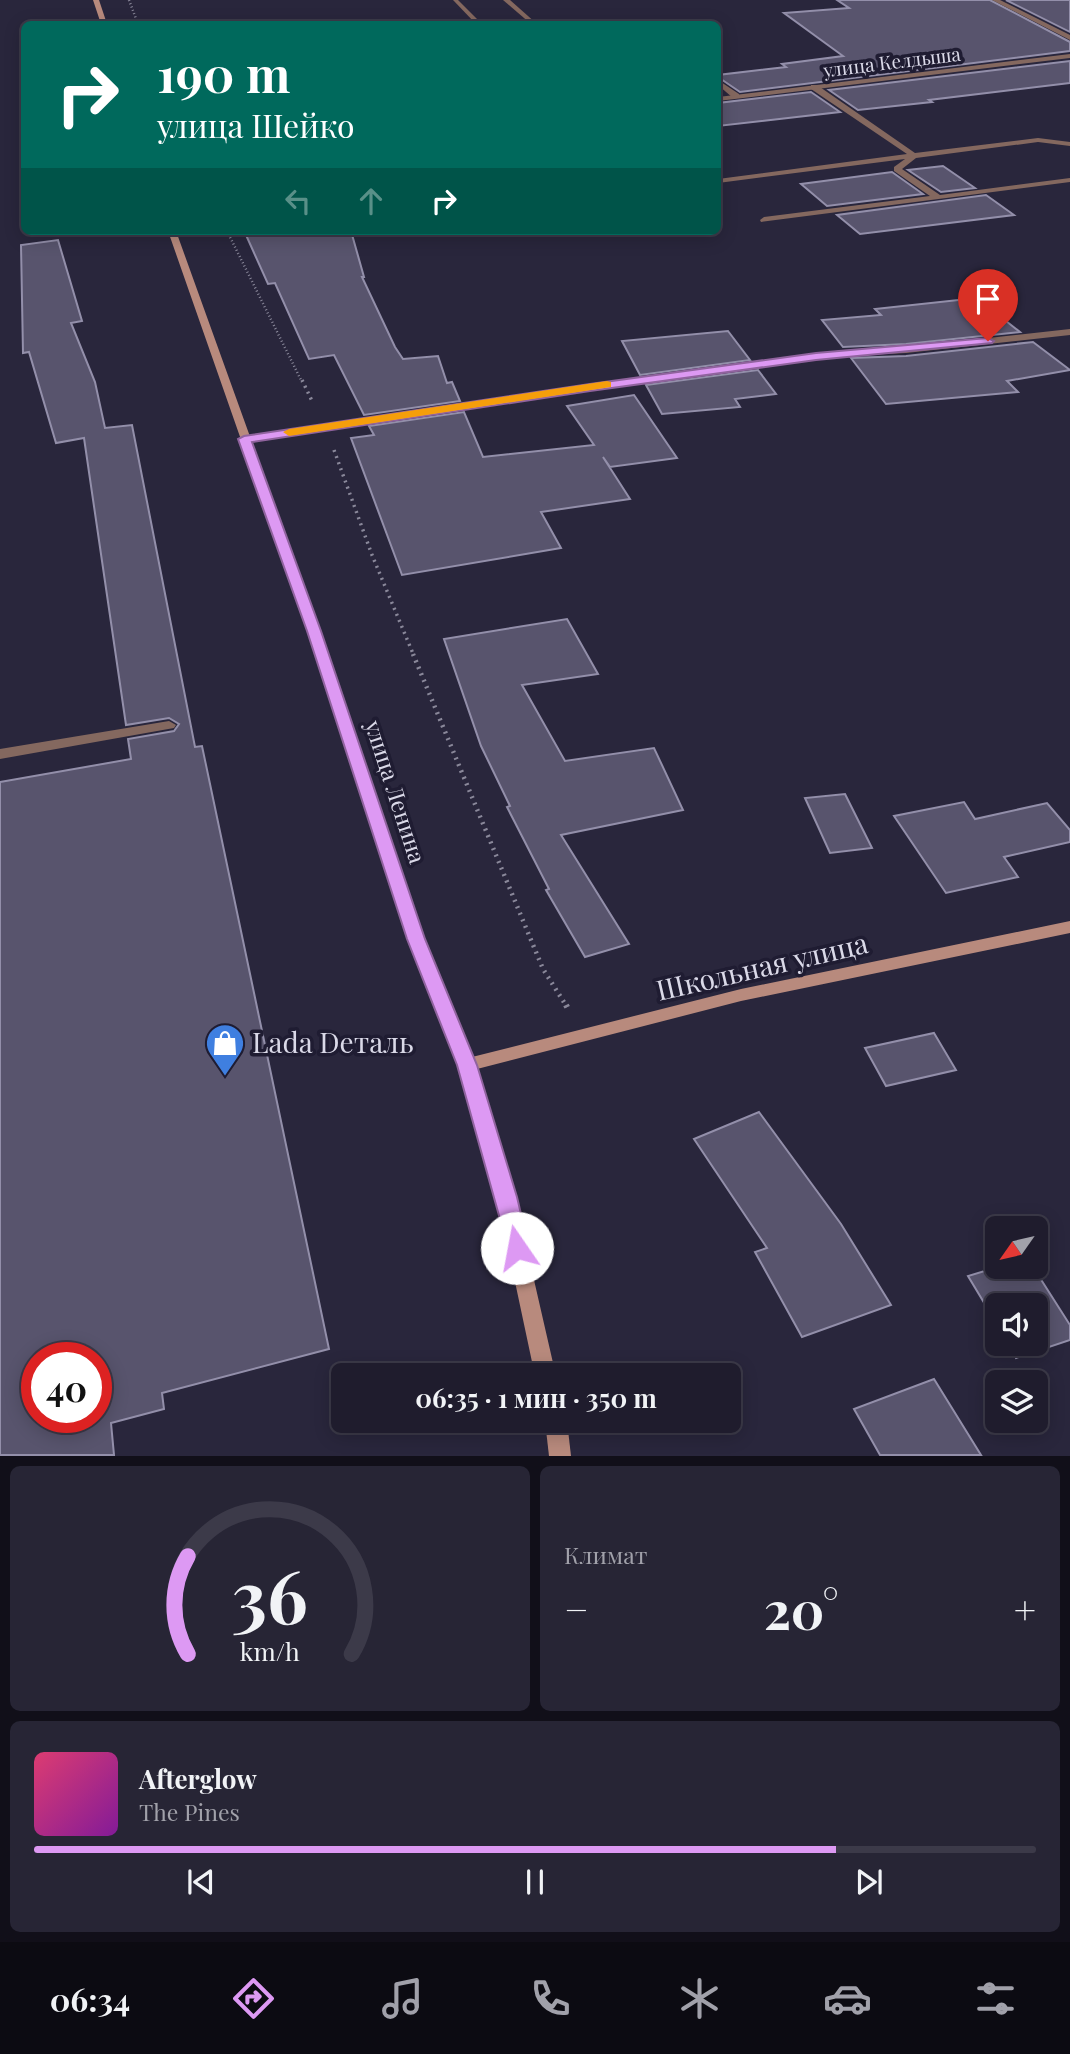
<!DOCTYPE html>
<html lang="ru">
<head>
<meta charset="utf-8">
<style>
  :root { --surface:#1f1c2d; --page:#272535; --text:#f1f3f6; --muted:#a1a1aa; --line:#3c3a49; --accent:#dd99f3 }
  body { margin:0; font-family:"Playfair Display",serif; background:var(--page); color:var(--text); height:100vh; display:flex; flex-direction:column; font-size:26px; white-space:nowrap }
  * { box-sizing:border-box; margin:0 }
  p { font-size:23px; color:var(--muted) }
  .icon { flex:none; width:38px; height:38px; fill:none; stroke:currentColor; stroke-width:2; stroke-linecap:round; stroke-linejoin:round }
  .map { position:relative; height:1456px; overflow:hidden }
  .side { display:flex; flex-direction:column; gap:10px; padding:10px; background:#110f19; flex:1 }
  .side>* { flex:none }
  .top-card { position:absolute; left:21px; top:21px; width:700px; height:214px; border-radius:10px; box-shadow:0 4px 18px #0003,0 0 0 2px var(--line); background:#00695c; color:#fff; overflow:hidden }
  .needle { width:46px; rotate:236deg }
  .buttons { position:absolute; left:985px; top:1216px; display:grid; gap:14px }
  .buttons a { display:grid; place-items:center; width:63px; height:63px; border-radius:10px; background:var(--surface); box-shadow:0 4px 18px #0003,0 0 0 2px var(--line); font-size:35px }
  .speed { position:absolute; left:21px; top:1342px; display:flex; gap:14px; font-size:35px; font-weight:700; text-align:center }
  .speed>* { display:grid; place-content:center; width:91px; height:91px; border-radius:50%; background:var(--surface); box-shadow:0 4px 18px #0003,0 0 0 2px var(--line); line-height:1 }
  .speed .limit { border:10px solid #d22; background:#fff; color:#111 }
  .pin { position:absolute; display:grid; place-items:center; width:60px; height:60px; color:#fff; margin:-72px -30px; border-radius:50% 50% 50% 0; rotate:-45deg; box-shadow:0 0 7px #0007 }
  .pin .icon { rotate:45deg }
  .me { position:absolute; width:77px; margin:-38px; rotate:348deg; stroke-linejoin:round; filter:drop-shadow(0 0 5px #0008) }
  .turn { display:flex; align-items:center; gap:24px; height:147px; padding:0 21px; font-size:32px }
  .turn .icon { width:91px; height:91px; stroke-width:2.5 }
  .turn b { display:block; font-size:49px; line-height:60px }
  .lanes { display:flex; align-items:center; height:66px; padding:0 21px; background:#0003; justify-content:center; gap:35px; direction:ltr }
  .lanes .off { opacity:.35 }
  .big { font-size:52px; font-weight:700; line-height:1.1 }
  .side .card { flex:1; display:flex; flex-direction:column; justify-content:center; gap:10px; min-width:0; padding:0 24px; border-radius:10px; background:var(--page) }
  .side .dial { align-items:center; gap:0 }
  .dial svg { height:182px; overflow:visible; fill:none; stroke:var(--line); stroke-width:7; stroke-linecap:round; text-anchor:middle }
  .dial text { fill:var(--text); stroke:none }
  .song { display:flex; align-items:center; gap:21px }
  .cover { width:84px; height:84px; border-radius:10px; background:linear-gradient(135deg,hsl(340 70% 55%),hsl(290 70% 35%)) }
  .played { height:7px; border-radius:4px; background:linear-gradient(90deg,var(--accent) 80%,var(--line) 80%) }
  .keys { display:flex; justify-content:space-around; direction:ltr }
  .heat { display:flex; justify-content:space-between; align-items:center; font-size:38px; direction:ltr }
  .side .tiles { flex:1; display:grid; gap:10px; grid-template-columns:1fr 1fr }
  .card:last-child { grid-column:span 2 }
  .trip { position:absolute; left:331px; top:1363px; width:410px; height:70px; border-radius:10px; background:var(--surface); box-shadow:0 4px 18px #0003,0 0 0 2px var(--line); font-weight:700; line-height:70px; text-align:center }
  .dock { display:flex; height:112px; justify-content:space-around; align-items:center; background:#0c0b12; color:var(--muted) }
  .dock .icon { width:49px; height:49px }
  .dock .active { color:var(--accent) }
  .dock b { font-size:32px; color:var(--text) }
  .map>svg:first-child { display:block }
</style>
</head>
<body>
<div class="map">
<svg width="1070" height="1456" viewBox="0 0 1070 1456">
  <rect width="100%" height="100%" fill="#29263c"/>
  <!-- building -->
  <g fill="#58546d" stroke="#938faa" stroke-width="2" fill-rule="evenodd">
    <polygon points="837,0 990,0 1070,42 1070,51 740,92 718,77 718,75 786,67 782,64 843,56 784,13 849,8"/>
    <polygon points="1006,0 1070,0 1070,32"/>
    <polygon points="1070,61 1070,83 929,100 932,102 858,110 829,90"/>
    <polygon points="811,92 840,112 718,126 718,103"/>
    <polygon points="943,166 975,188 941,192 908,170"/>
    <polygon points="892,172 923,194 827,206 801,184"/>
    <polygon points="986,195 1014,215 860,234 837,215"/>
    <polygon points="279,231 351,231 364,277 362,277 395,347 403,359 438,356 447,383 452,382 460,401 364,415 334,355 309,359 275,283 268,284 246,235"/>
    <path d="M58,240L82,321L71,323L95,382L105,428L132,425L195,747L202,746L329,1349L162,1393L164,1409L111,1423L114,1455H0V782L131,759L128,739L174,731L179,724L169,718L126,725L84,438L56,443L29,352L23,353L21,245ZM37,1358H96V1418H37Z"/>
    <polygon points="977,298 1020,332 906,344 843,347 822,320 881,315 875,309"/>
    <polygon points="728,331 750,360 640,375 622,341"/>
    <polygon points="1033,342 1070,370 1007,381 1018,392 886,404 851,358 906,356"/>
    <polygon points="758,370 776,394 735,399 740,407 662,414 646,385"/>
    <polygon points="634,395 677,458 610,467 603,457 630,499 541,512 561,548 402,575 351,438 374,435 369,426 464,412 483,457 594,445 567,406"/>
    <polygon points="567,619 598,674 522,685 565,761 654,748 683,810 561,835 629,944 585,957 546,890 549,889 507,807 510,806 481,746 444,639"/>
    <polygon points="845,794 872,848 830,853 805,798"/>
    <polygon points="964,802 975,819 1047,803 1070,830 1070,842 1004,857 1018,877 946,893 894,816"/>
    <polygon points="934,1033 956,1070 886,1086 865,1048"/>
    <polygon points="759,1112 841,1224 891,1305 802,1337 755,1252 767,1248 694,1139"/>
    <polygon points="998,1267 1033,1267 1070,1325 1070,1340 1016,1358 1008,1344 1036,1344 1036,1306 998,1306 998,1326 968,1276"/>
    <polygon points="934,1379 981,1455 880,1455 854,1409"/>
  </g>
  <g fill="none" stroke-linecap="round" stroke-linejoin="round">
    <!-- path-far3 -->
    <g stroke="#8a889a" stroke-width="2.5" stroke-dasharray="1 2.5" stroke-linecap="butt">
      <polyline points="129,0 138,24"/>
      <polyline points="227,231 302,382"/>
    </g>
    <!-- path-far2 -->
    <g stroke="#8a889a" stroke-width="3.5" stroke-dasharray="2 4.5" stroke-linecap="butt">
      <polyline points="302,380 313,403"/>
      <polyline points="334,450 372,555 414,656"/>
    </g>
    <!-- path-far1 -->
    <polyline stroke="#8a889a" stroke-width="4.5" stroke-dasharray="2 5" stroke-linecap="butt" points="413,654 543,969 567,1007"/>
    <!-- path -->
    <polyline stroke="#8a889a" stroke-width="6" stroke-dasharray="2.5 7" stroke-linecap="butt" points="566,1005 568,1009"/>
    <!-- lane -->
    <g fill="#84685f" fill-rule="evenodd">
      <polygon points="453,0 458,0 482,24 476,24"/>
      <polygon points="503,0 510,0 537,24 531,24"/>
      <polygon points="718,80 739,94 739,98 733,98 718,85"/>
      <polygon points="811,85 817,85 915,153 1038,138 1070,142 1070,146 1038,142 916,158 902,169 940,195 1070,178 1070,182 761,222 760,220 764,217 930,196 894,171 894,167 905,159 718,183 718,179 907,154 811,89"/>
      <polygon points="169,721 176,725 174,728 0,759 0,749"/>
    </g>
    <!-- street -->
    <g fill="#84685f" fill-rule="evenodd">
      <polygon points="992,0 1000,0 1070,35 1070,40"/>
      <polygon points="1070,54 1070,58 718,101 718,97"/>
      <polygon points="1070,329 1070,335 906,353 843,356 590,390 244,442 239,439 244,436 590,384 843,350 906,347"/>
    </g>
    <!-- secondary -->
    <g fill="#b88a7d" fill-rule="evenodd">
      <polygon points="93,0 99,0 107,24 101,24"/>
      <polygon points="168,231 176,231 320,631 424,939 472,1057 741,989 1070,921 1070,933 741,1001 477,1069 515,1197 556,1376 535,1376 497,1197 458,1065 408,939 308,631"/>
      <polygon points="545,1421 567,1421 571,1456 549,1456"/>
    </g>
  </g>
  <!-- route -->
  <polygon fill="#dd99f3" stroke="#90639e" stroke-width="2" points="988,338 994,341 992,343 816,360 590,391 252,442 321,631 425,939 477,1065 517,1197 529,1248 525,1255 517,1257 510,1255 457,1065 407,939 307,631 238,439 244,436 590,384 816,353"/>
  <!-- slow -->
  <polygon fill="#f59e0b" points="607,381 611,382 611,387 289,436 283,432 289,429"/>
  <!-- icons -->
  <defs>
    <g id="shop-pin" transform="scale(2.0125)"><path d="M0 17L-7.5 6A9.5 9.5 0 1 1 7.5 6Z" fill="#3f7fe0" stroke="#1f1c32"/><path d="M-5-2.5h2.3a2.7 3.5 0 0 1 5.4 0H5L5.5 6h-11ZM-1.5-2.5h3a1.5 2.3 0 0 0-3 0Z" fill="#fff"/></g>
  </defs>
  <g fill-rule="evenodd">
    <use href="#shop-pin" x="225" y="1043"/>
  </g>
  <g text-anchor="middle" stroke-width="7" stroke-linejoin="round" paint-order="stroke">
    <!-- far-street labels -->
    <g font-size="19" fill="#dad9e8" stroke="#1f1c32">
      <text transform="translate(892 62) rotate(-7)" y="7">улица Келдыша</text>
    </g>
    <!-- street labels -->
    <g font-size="23" fill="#dad9e8" stroke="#1f1c32">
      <text transform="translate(395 792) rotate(72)" y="8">улица Ленина</text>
    </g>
    <!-- near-street labels -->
    <g font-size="28" fill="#dad9e8" stroke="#1f1c32">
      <text transform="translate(762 967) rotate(-13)" y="10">Школьная улица</text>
    </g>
    <!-- near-poi labels -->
    <g font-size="28" fill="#dad9e8" stroke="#1f1c32" text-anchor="start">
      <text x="252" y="1053">Lada Dеталь</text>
    </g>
  </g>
</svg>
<div class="buttons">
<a><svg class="needle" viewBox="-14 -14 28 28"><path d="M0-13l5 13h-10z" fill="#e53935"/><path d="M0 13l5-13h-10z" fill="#a1a1aa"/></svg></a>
<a><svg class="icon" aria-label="sound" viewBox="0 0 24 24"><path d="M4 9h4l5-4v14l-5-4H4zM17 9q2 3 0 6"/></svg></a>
<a><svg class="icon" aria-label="layers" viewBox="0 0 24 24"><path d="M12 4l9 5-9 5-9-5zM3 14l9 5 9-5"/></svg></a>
</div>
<div class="speed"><div class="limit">40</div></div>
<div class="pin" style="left:988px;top:341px;background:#d93025"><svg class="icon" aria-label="arrive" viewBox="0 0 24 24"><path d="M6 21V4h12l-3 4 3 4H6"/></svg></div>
<svg class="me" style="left:517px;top:1248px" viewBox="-20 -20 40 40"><circle r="19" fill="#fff"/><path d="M0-13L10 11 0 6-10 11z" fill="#dd99f3"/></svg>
<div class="trip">06:35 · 1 мин · 350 m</div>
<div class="top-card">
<div class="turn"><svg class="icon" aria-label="right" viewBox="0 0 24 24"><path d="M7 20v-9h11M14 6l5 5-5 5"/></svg><div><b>190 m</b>улица Шейко</div></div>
<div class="lanes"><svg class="icon off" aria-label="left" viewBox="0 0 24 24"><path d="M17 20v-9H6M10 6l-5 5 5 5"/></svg><svg class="icon off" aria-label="ahead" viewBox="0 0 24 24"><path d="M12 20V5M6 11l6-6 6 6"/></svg><svg class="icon" aria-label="right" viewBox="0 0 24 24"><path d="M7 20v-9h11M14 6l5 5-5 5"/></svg></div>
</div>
</div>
<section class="side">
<div class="tiles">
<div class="card dial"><svg viewBox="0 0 100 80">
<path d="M14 69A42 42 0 1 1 86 69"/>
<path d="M14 69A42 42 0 0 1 14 26" stroke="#dd99f3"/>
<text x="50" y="56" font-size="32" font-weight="700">36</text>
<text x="50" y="72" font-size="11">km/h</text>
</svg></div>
<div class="card"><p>Климат</p>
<div class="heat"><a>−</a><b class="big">20°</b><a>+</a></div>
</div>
<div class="card">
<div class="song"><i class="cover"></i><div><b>Afterglow</b><p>The Pines</p></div></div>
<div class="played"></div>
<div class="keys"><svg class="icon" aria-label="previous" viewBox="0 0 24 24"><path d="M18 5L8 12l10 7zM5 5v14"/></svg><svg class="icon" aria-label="pause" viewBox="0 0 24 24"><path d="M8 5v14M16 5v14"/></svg><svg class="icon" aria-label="next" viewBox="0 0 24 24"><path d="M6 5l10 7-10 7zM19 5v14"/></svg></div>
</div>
</div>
</section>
<nav class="dock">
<b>06:34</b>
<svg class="icon active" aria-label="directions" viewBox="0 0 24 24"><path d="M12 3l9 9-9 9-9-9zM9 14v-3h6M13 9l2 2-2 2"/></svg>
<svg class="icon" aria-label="music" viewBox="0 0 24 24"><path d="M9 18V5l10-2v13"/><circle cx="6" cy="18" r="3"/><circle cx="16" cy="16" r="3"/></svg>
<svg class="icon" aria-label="phone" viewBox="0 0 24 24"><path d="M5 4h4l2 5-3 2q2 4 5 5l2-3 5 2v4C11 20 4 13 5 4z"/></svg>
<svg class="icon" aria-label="climate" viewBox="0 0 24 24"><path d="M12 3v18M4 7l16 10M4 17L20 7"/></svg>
<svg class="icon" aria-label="car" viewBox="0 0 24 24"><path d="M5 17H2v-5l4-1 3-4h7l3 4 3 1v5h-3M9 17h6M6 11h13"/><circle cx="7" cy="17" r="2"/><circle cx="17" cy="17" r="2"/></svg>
<svg class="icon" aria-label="filters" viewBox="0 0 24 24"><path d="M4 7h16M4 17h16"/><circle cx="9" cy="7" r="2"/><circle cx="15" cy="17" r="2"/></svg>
</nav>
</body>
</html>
